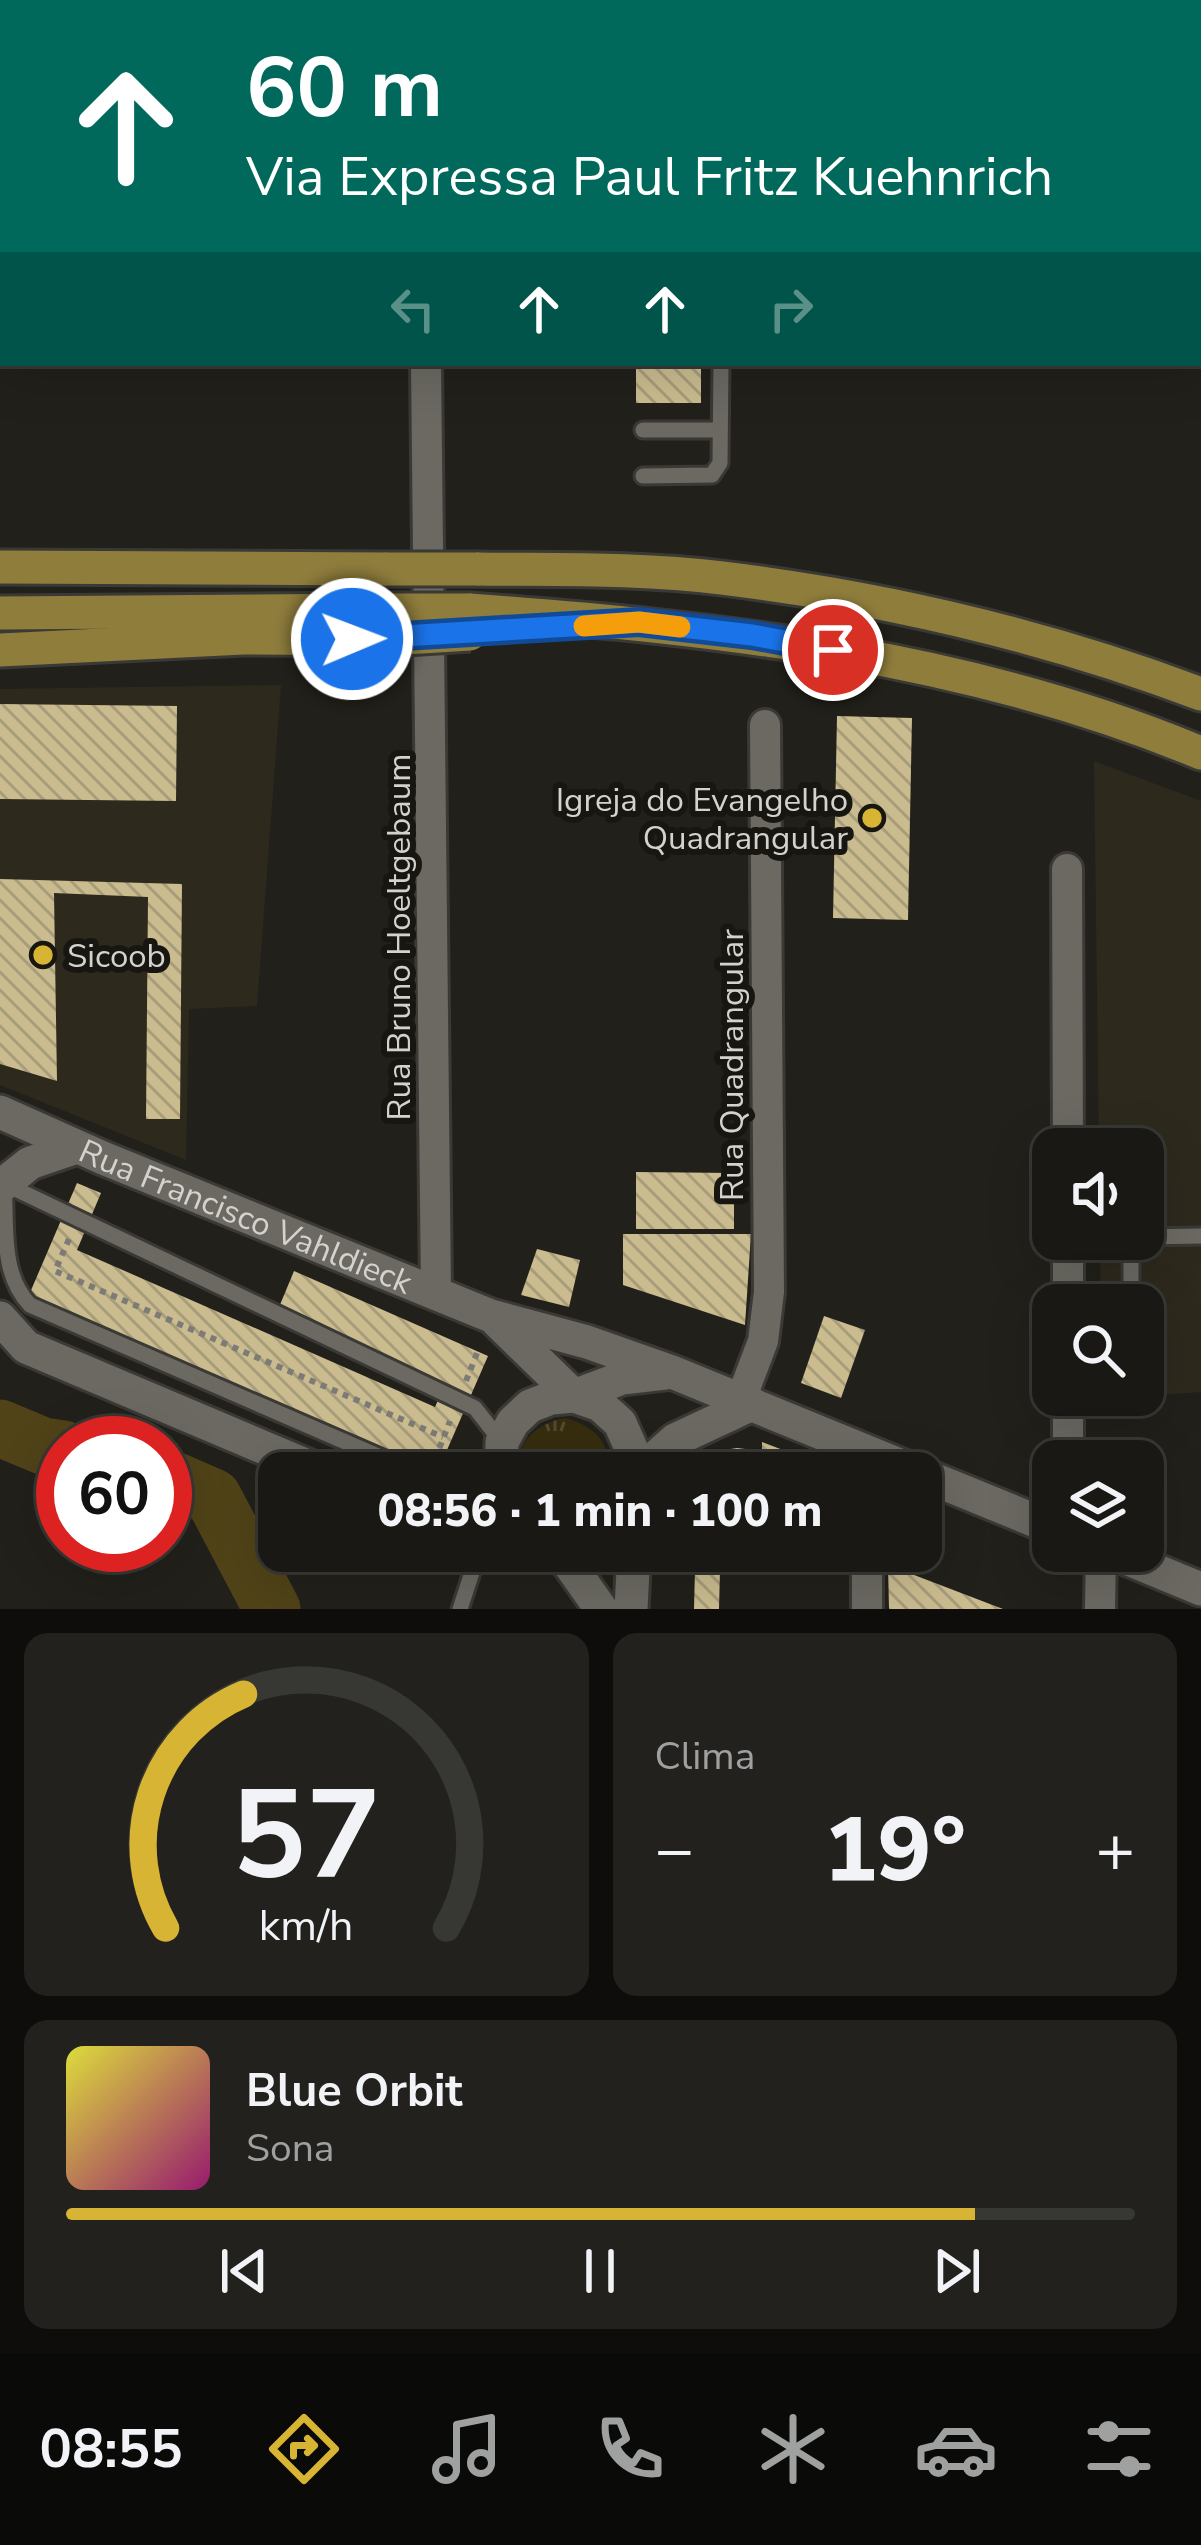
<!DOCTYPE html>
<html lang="pt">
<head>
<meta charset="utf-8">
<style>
  :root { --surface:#191814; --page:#22211d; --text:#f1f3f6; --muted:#9fa0a0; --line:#373734; --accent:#d8b434 }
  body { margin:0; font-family:"Nunito Sans",sans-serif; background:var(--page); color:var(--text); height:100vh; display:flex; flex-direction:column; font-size:45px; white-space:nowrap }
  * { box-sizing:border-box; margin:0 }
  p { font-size:39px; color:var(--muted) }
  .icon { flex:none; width:66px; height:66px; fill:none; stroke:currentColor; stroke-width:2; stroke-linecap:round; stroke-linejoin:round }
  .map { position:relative; height:1609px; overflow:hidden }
  .panel { display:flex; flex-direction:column; gap:24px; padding:24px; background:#0e0d0b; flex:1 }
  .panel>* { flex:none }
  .banner { position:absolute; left:0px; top:0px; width:1203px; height:366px; box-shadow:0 12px 48px #0002,0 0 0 3px var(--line); background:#00695c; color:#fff; overflow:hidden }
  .controls { position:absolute; left:1032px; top:1128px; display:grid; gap:24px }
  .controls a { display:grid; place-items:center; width:132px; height:132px; border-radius:24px; background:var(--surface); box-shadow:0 12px 48px #0002,0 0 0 3px var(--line); font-size:60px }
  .speed { position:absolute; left:36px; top:1416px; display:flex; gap:24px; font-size:60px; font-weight:700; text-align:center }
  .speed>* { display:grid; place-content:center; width:156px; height:156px; border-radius:50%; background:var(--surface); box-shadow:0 12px 48px #0002,0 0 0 3px var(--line); line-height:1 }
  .speed .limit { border:18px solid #d22; background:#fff; color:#111 }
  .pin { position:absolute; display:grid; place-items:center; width:102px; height:102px; color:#fff; margin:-51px; border:6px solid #fff; border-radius:50%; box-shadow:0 3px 12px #0007 }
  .me { position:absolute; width:132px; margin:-66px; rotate:89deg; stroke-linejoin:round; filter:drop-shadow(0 0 9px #0008) }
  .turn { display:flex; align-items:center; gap:42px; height:252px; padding:0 48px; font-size:54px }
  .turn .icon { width:156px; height:156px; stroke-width:2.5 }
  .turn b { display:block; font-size:84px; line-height:102px }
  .lanes { display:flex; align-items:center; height:114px; padding:0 48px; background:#0003; justify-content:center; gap:60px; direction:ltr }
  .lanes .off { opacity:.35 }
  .big { font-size:90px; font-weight:800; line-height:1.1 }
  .panel .tile { flex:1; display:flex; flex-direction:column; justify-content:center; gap:18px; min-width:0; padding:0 42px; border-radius:24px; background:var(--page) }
  .panel .dial { align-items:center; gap:0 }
  .dial svg { height:312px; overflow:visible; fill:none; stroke:var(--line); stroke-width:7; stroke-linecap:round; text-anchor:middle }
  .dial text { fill:var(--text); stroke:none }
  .song { display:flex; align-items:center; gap:36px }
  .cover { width:144px; height:144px; border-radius:18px; background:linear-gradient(135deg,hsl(60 70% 55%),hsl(320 70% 35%)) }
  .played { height:12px; border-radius:6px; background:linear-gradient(90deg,var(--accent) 85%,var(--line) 85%) }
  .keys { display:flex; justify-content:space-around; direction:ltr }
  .heat { display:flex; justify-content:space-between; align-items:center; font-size:66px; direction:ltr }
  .panel .tiles { flex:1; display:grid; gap:24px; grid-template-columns:1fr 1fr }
  .tile:last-child { grid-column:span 2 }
  .trip { position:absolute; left:258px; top:1452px; width:684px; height:120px; border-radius:24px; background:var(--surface); box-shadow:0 12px 48px #0002,0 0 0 3px var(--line); font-weight:800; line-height:120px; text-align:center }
  .menu { display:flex; height:192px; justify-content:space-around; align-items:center; background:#0a0a08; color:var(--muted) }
  .menu .icon { width:84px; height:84px }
  .menu .on { color:var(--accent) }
  .menu b { font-size:54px; color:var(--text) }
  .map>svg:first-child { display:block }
</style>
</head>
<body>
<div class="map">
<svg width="1201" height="1609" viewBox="0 0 1201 1609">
  <defs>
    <pattern id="grass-tufts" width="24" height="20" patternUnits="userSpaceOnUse" patternTransform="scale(3)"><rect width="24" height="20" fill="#362d0f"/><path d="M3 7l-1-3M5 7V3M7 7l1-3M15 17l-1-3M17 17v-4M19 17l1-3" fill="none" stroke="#524b31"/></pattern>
    <pattern id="building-back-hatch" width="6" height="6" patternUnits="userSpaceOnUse" patternTransform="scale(3)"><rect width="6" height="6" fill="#cabc8f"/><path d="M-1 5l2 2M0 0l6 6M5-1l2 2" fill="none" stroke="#a79d7b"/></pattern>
  </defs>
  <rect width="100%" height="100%" fill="#21201a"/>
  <!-- built -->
  <g fill="#2d291d">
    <polygon points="281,685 257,1006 189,1009 186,1160 0,1085 0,689"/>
    <polygon points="1094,761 1201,801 1201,1392 1102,1399 1102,1395 1143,1395 1143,1305 1101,1305 1100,1239 1143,1239 1143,1149 1099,1149"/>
  </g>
  <!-- grass -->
  <path fill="url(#grass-tufts)" d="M564,1418C593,1425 611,1441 608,1473H520C516,1441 535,1425 564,1418Z"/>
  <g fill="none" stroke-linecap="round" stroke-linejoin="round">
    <!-- river -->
    <g stroke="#504318" stroke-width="57">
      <polyline points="0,1428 43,1446 63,1449"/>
      <polyline points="165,1476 213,1497 272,1609"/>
    </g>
  </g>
  <!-- building -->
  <g fill="url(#building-back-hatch)">
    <rect x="636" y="363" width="65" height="40"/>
    <polygon points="0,704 177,706 176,801 0,799"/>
    <polygon points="837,716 912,718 908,920 833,918"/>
    <polygon points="0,879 182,884 180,1119 146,1119 148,897 54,893 57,1081 0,1064"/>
    <polygon points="636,1172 734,1173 734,1229 636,1229"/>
    <polygon points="77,1183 101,1193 77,1250 435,1407 445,1385 277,1312 294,1271 488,1356 437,1473 29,1295"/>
    <polygon points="623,1234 751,1234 745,1325 623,1285"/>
    <polygon points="537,1249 580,1260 569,1307 521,1295"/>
    <polygon points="824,1316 865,1330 841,1398 801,1383"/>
    <polygon points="762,1442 817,1463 813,1473 693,1473 718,1451 737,1448 762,1451"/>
    <polygon points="680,1551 738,1551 738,1570 720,1570 719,1609 694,1609 695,1569 680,1569"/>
    <polygon points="888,1565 1003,1609 889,1609"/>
  </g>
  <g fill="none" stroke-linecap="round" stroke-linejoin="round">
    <!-- service casing -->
    <g stroke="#3b3935" stroke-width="21">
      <g id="service">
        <polyline points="643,430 720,430"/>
        <polyline points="643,476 712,475 720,463 721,363"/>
        <polyline points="3,1183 475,1408 500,1440"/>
        <path d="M4,1185C7,1226 0,1274 30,1305L417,1473"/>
        <polyline points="1143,1237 1201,1236"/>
        <polyline points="1131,1239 1131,1305"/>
        <polyline points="460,1609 479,1551"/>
      </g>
    </g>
    <!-- minor casing -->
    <g stroke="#3b3935" stroke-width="36">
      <g id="minor">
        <polyline points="421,0 421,3"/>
        <polyline points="767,0 767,3"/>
        <polyline points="0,86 3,86"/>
        <polyline points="1200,326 1201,326"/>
        <polyline points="426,363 436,1294"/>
        <polyline points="1067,869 1068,1149"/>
        <polyline points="1068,1305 1068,1239"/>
        <polyline points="741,1399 763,1341 769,1292 765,725"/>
        <polyline points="1068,1461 1068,1395"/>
        <polyline points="867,1551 867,1609"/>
        <polyline points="1100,1609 1101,1551"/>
      </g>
    </g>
    <!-- tertiary casing -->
    <g stroke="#3b3935" stroke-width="39">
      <g id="tertiary">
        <polyline points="560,1551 601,1609"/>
        <polyline points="631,1609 634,1551"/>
      </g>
    </g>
    <!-- secondary casing -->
    <g stroke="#3b3935" stroke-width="39">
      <g id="secondary">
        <path id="s1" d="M0,1112L103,1158L491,1316L587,1342L672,1372L919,1473"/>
        <polyline points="0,1187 30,1163 77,1147"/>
        <polyline points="0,1318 26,1347 324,1473"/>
        <polyline points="497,1321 574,1396 600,1405 620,1423 631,1448 633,1473"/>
        <polyline points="501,1473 502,1442 513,1422 530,1406 551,1398 574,1396 622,1378 665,1373"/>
        <polyline points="638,1473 675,1440 752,1404"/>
        <polyline points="921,1474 1053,1528"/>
        <polyline points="1109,1551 1201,1589"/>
      </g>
    </g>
    <!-- primary casing -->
    <g stroke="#3b3935" stroke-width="39">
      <g id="primary">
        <polyline points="0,567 387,569"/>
        <path d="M476,569C558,570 641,568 722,578C886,598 1047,636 1201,694"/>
        <path d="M469,610C718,628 968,656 1201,753"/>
        <polyline points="0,613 376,610"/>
        <polyline points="0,650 243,638 388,639"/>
      </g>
    </g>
    <!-- path -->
    <g stroke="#7c7b76" stroke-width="6" stroke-dasharray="6 6" stroke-linecap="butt">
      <polyline points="69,1239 55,1271 443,1437"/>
      <polyline points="466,1381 479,1348"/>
      <polyline points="435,1459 450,1421"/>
    </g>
    <!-- service -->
    <use href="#service" stroke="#6b6962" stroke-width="15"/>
    <!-- minor -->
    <use href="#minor" stroke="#6b6962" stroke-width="30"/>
    <!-- tertiary -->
    <use href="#tertiary" stroke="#6b6962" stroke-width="33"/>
    <!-- secondary -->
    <use href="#secondary" stroke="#6b6962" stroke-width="33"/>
    <!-- primary -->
    <use href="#primary" stroke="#8f7d3c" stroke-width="33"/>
    <!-- primary-bridge casing -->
    <g stroke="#3b3935" stroke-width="39" stroke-linecap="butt">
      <g id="primary-bridge">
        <polyline points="387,569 476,569"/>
        <polyline points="376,610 469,610"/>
        <polyline points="388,639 470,634"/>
      </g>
    </g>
    <!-- primary-bridge -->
    <use href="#primary-bridge" stroke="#8f7d3c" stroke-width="33"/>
  </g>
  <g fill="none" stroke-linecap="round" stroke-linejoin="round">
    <!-- route casing -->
    <g stroke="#114b97" stroke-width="30">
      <polyline id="route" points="352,639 639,622 752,635 833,650"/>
    </g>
    <!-- route -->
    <use href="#route" stroke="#1a73e8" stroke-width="21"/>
    <!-- slow -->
    <polyline stroke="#f59e0b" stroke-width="21" points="584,626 639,622 680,627"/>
  </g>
  <!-- markers -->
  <g fill="#d8b434" stroke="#181611" stroke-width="4.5">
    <circle cx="872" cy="818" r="12"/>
    <circle cx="43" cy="955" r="12"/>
  </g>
  <g text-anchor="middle" stroke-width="12" stroke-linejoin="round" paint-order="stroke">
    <!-- poi labels -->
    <g font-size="33" fill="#d3d2ce" stroke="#181611" text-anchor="end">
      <text x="848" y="811">Igreja do Evangelho<tspan x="848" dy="38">Quadrangular</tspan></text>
      <text x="67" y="967" text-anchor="start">Sicoob</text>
    </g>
    <!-- street labels -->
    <g font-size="33" fill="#d3d2ce" stroke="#181611">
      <text transform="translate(398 937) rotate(-90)" y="12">Rua Bruno Hoeltgebaum</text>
      <text transform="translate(731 1065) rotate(-90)" y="12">Rua Quadrangular</text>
      <text dy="12" stroke="none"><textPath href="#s1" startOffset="267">Rua Francisco Vahldieck</textPath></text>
    </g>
  </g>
</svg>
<div class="controls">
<a><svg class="icon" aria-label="sound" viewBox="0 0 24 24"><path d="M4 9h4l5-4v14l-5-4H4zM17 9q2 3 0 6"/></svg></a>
<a><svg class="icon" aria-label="search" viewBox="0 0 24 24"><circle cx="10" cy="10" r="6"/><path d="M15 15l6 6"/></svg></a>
<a><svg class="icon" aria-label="layers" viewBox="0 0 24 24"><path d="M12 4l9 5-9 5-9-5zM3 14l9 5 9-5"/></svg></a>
</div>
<div class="speed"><div class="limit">60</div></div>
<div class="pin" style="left:833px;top:650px;background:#d93025"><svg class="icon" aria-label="arrive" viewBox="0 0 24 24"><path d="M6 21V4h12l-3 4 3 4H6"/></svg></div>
<svg class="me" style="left:352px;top:639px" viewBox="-20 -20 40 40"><circle r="17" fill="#1a73e8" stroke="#fff" stroke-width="3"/><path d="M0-11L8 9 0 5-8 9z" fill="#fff"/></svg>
<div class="trip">08:56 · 1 min · 100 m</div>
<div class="banner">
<div class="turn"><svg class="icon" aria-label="ahead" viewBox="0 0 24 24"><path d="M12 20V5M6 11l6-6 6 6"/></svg><div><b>60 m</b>Via Expressa Paul Fritz Kuehnrich</div></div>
<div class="lanes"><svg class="icon off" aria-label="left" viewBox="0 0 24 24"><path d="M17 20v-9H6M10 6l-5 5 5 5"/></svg><svg class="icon" aria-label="ahead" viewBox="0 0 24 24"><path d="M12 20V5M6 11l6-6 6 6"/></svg><svg class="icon" aria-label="ahead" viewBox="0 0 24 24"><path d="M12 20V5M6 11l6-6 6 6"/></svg><svg class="icon off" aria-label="right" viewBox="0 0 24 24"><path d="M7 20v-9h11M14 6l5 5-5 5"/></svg></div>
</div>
</div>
<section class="panel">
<div class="tiles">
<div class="tile dial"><svg viewBox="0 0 100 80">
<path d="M14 69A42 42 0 1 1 86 69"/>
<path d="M14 69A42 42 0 0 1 34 9" stroke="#d8b434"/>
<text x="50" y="56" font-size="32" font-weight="700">57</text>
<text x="50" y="72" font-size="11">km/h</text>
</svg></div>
<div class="tile"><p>Clima</p>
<div class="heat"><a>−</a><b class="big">19°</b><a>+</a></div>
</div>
<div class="tile">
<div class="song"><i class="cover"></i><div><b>Blue Orbit</b><p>Sona</p></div></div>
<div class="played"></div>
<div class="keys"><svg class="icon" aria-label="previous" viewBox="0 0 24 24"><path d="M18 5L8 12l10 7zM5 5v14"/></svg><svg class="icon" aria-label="pause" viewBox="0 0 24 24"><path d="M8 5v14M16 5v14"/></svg><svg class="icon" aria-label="next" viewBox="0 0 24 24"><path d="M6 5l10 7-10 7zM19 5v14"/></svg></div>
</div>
</div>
</section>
<nav class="menu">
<b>08:55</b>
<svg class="icon on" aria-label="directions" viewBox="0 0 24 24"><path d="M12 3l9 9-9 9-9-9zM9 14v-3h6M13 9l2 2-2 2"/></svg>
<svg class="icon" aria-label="music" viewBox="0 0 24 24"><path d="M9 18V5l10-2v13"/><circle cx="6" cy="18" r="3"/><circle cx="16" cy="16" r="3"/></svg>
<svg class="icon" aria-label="phone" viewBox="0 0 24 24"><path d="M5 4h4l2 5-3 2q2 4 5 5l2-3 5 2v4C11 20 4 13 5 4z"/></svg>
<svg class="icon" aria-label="climate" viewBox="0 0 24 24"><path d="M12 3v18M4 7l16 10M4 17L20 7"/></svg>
<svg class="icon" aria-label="car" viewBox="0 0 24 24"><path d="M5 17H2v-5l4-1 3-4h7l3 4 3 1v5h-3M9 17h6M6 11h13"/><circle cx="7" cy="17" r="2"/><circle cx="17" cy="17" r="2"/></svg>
<svg class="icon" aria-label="filters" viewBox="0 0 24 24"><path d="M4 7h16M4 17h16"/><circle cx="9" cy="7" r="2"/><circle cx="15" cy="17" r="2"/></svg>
</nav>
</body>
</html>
